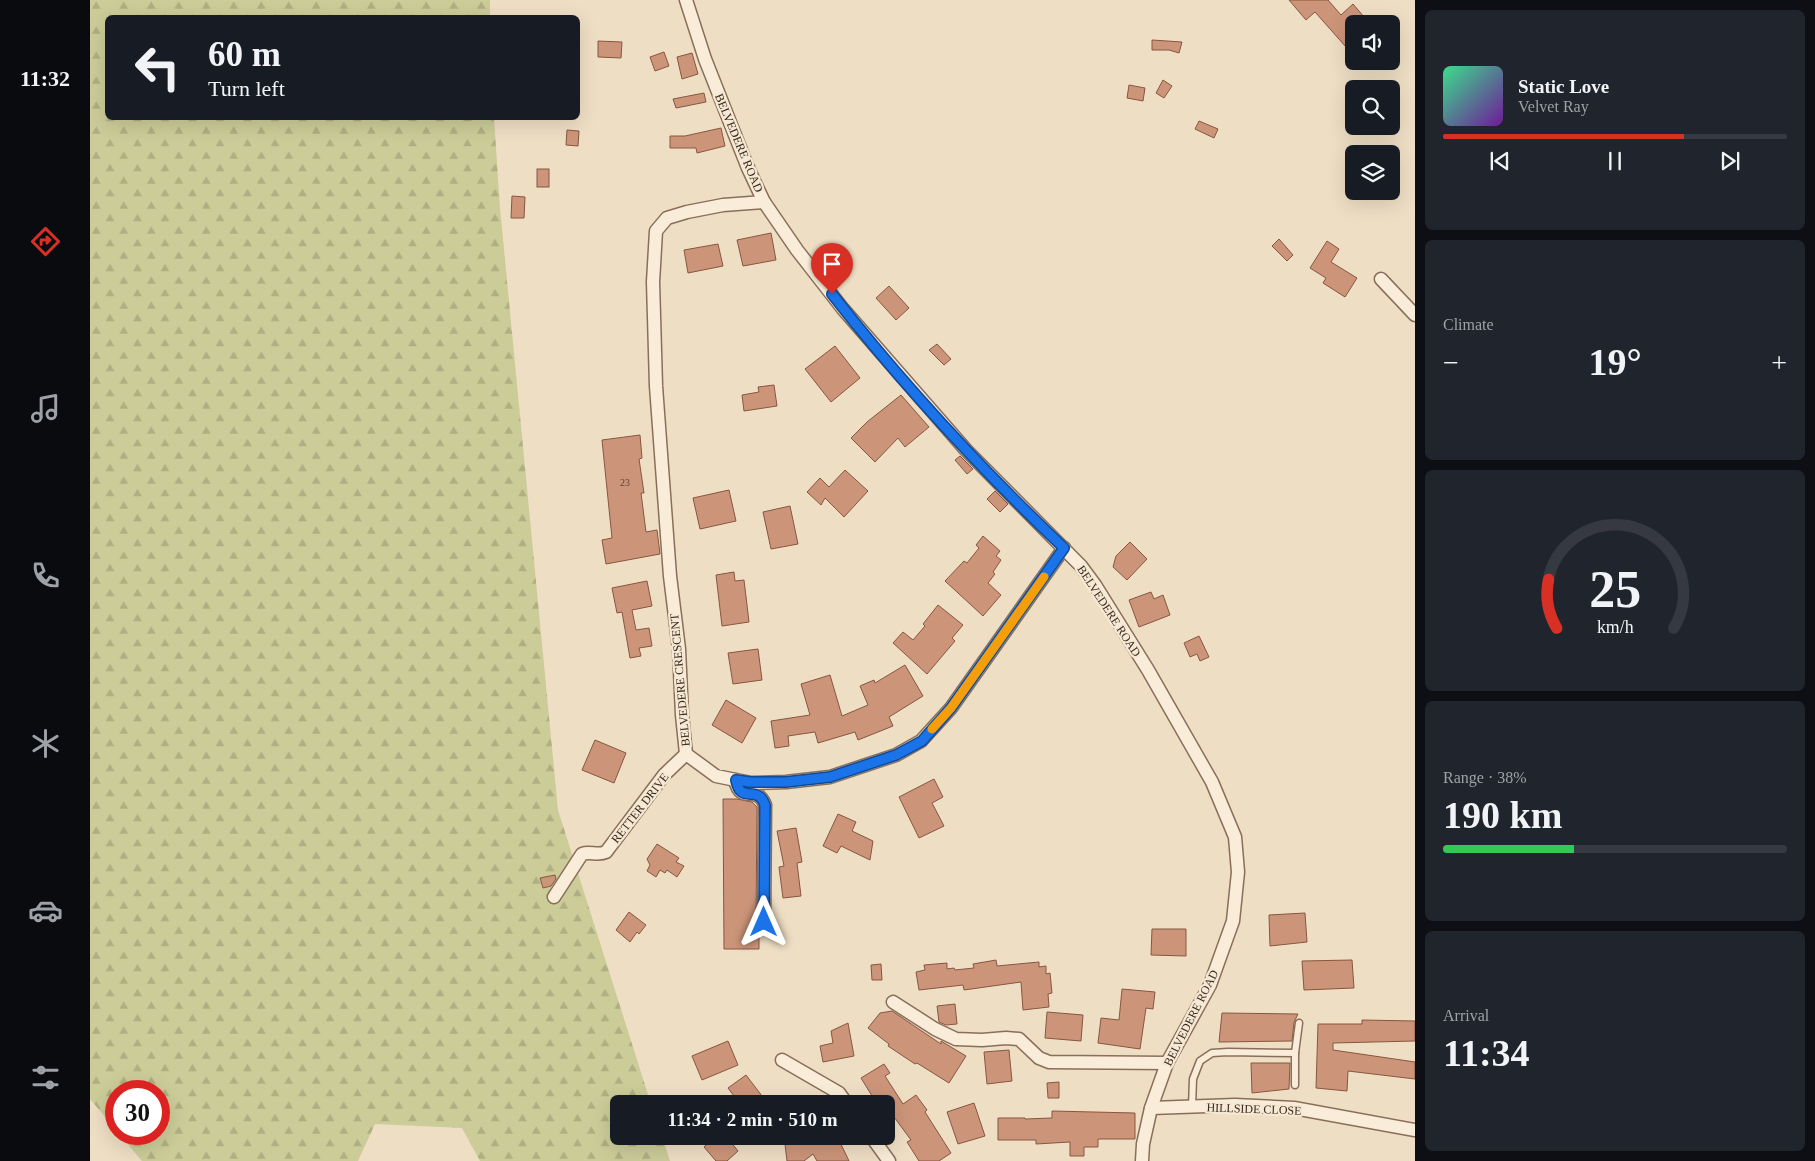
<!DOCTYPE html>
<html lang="en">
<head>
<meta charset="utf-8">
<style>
  :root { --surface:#171b24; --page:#20242c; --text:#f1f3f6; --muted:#9ea1a6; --line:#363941; --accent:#d93025 }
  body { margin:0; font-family:"Times New Roman",serif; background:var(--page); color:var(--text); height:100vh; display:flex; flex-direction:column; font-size:19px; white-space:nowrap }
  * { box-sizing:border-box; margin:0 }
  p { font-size:16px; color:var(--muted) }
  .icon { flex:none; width:28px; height:28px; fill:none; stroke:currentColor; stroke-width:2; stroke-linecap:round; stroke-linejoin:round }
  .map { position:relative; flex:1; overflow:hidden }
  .panel { display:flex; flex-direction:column; gap:10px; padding:10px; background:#0d0f14; width:400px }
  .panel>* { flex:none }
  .banner { position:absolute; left:15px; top:15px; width:475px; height:105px; border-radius:8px; box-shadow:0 5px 20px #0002; background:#171b24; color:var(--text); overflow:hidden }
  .fabs { position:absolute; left:1255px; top:15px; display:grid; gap:10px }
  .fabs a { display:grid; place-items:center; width:55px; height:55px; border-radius:8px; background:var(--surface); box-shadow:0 5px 20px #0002; font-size:25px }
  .speed { position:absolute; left:15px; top:1080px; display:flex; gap:10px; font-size:25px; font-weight:700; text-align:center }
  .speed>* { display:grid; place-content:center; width:65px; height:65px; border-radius:50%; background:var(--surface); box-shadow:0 5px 20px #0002; line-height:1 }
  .speed .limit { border:8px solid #d22; background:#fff; color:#111 }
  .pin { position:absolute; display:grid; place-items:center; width:42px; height:42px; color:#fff; margin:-51px -21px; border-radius:50% 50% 50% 0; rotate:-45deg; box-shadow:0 0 5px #0007 }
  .pin .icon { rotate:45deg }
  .me { position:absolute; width:55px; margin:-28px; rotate:0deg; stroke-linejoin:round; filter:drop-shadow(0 0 4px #0008) }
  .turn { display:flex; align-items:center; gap:18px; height:105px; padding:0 20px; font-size:22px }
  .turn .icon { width:65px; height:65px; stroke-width:2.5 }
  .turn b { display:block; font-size:35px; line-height:42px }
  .big { font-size:38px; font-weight:800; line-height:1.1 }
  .panel .card { flex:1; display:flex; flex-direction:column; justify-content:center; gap:8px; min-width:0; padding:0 18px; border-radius:8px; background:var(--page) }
  .panel .dial { align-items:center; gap:0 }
  .dial svg { height:130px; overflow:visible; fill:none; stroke:var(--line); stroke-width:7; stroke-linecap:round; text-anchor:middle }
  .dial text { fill:var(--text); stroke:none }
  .song { display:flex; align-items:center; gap:15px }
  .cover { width:60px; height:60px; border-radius:8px; background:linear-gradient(135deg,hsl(150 70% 55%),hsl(280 70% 35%)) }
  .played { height:5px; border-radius:2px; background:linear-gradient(90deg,var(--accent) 70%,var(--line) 70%) }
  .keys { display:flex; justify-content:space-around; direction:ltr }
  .heat { display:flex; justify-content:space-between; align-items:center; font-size:28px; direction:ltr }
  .charge { height:8px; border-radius:4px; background:linear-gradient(90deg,#34c759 38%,var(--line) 0) }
  .trip { position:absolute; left:520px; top:1095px; width:285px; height:50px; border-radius:8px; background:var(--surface); box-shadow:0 5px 20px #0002; font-weight:800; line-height:50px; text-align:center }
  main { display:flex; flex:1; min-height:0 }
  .tab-bar { display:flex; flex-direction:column; width:90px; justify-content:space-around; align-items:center; background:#090b0e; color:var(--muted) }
  .tab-bar .icon { width:35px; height:35px }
  .tab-bar .active { color:var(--accent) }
  .tab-bar b { font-size:22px; color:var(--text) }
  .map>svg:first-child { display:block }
</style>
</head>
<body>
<main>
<nav class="tab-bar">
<b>11:32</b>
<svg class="icon active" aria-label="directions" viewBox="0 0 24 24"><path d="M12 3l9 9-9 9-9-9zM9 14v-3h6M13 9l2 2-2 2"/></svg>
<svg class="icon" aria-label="music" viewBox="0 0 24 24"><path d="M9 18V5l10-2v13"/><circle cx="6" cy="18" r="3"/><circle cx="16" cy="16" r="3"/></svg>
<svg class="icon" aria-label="phone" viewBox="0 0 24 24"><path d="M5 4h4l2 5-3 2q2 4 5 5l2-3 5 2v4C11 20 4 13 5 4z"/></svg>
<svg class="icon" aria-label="climate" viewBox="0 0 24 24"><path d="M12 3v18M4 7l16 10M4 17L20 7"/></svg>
<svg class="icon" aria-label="car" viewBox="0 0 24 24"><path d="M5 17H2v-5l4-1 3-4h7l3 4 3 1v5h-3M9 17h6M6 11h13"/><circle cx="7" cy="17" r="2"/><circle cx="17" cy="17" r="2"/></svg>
<svg class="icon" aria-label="filters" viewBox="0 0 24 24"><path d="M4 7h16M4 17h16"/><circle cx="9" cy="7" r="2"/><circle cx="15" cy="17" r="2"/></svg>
</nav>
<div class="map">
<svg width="1325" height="1161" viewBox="0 0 1325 1161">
  <defs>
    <pattern id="forest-firs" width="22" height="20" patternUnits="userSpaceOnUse" patternTransform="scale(1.25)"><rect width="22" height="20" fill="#cbcc98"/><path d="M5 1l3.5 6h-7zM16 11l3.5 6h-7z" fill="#afaf83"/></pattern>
  </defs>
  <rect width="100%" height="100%" fill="#eedec4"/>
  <!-- forest -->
  <polygon fill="url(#forest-firs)" points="0,0 400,0 400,18 18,18 18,118 404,118 410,208 468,810 561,1104 529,1104 529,1136 572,1136 580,1161 390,1161 372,1128 285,1124 268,1161 52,1161 29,1134 69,1134 69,1091 26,1091 26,1130 0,1099"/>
  <!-- building -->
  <g fill="#cc957a" stroke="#885640">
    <polygon points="1199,0 1238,0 1251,15 1263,4 1280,24 1264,24 1264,56 1225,12 1216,20"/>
    <polygon points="1062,40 1092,42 1089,53 1079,50 1062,50"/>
    <polygon points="508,41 532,42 531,58 508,57"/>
    <polygon points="574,52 579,66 565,71 560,57"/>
    <polygon points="602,53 608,74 592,79 587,57"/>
    <polygon points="1073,80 1082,86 1074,98 1066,93"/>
    <polygon points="1039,85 1055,88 1053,101 1037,98"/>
    <polygon points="614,93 616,102 586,108 583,99"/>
    <polygon points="1109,121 1128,129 1124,138 1105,129"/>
    <polygon points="631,128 635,146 607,153 606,148 580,148 580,136 595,136"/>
    <polygon points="477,130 489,131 488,146 476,145"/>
    <rect x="447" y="169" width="12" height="18"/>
    <polygon points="422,196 435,197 434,218 421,218"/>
    <polygon points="681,233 686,260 653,266 647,240"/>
    <polygon points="1189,239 1203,255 1197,261 1182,246"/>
    <polygon points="1237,241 1249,249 1241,262 1267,278 1255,297 1233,283 1236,278 1220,268"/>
    <polygon points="628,244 633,266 598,273 594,250"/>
    <polygon points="799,286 819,308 806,320 786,298"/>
    <polygon points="847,344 861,359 854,365 839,350"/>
    <polygon points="745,346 770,378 741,402 715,369"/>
    <polygon points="684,385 687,406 654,411 652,395 669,392 668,387"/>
    <polygon points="811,395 839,427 815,447 808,438 785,462 761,438 777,422"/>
    <polygon points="550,435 552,458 549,459 554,493 551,493 556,532 567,530 570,554 516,564 512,540 522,538 512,440"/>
    <polygon points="870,456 883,469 877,474 865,460"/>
    <polygon points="755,470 778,491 754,517 735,498 731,505 717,492 730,478 739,487"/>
    <polygon points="639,490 646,521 610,529 603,498"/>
    <polygon points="905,491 918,504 910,512 897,499"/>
    <polygon points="700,506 708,544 681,549 673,512"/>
    <polygon points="893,536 910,551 906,556 911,560 903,572 905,574 898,583 911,595 893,616 855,581 874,561 877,563 889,548 886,545"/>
    <polygon points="1040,542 1057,559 1037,580 1023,567 1026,556"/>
    <polygon points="644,572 645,581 654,580 659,622 632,626 626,575"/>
    <polygon points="557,581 562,606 542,610 546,630 559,628 562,646 549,648 551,656 540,658 532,612 527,613 522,588"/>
    <polygon points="1061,592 1064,599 1073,595 1080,615 1049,627 1039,600"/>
    <polygon points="848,605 873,625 862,638 865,641 837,674 803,643 813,632 823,640 835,626 833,624"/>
    <polygon points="1109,636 1119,657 1110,661 1107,654 1100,657 1094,643"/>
    <polygon points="668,649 672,680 643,684 638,653"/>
    <polygon points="815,665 833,696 799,717 803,726 768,740 765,732 728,743 725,732 698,736 699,746 685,748 681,721 720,715 711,684 740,675 752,716 778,705 770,686 784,680 785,683"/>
    <polygon points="636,700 666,718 652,743 622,725"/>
    <polygon points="505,740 536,753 524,783 492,770"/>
    <polygon points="844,779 853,797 842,803 854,826 829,838 809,797"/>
    <polygon points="633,799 647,799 662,802 667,807 666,922 669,928 669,949 634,949"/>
    <polygon points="748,814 766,822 762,831 783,841 780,860 751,846 747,853 733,846"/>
    <polygon points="706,828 712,862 707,863 711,896 693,898 689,867 694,866 687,831"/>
    <polygon points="567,844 589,858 586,862 594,866 587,877 577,870 575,873 570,870 566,877 557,871 560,865 557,859"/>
    <polygon points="465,875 466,879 461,886 453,888 450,878"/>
    <polygon points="539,912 556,925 549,934 547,932 540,942 526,930"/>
    <polygon points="1215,913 1217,942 1180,946 1179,915"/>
    <polygon points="1062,929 1096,929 1096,956 1061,955"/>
    <polygon points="906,960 907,966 949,962 949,967 956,966 956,974 960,973 962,993 958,994 959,1007 933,1010 931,982 874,990 873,985 829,990 826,972 835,970 834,965 857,963 857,969 864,968 865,970 884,968 883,964"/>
    <polygon points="1262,960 1264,988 1214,990 1212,961"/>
    <polygon points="791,964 792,980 782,980 781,965"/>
    <polygon points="1032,989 1065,992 1063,1009 1056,1008 1050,1049 1008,1043 1011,1018 1029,1020"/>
    <polygon points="865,1004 867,1024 856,1025 849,1022 847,1006"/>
    <polygon points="802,1011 851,1044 851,1041 876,1056 859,1083 827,1063 825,1064 798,1046 799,1044 778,1028 790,1013"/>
    <polygon points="957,1012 993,1015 991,1041 955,1038"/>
    <polygon points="1132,1013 1208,1014 1204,1022 1202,1041 1129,1042"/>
    <polygon points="1272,1020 1325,1021 1325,1041 1243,1043 1243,1050 1325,1062 1325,1079 1258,1071 1257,1091 1226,1088 1228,1024 1272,1024"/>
    <polygon points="758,1023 764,1056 733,1062 730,1046 743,1043 741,1031"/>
    <polygon points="638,1041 648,1065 612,1080 602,1056"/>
    <polygon points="919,1050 922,1081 897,1084 894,1052"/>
    <polygon points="1161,1063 1200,1063 1199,1089 1162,1093"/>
    <polygon points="794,1064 800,1073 795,1076 813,1104 826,1095 837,1110 835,1112 861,1153 849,1161 829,1161 817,1142 821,1140 796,1106 796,1104 787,1104 771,1078"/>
    <polygon points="656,1075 672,1096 661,1104 650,1104 638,1088"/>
    <polygon points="969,1082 969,1098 958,1098 957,1083"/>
    <polygon points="884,1103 895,1136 868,1144 857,1112"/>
    <polygon points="962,1111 1045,1113 1045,1139 1008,1139 1008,1147 994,1147 994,1156 980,1156 980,1142 946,1144 946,1140 908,1140 908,1118 935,1118 935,1119 962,1118"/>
    <polygon points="626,1136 636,1136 648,1151 637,1161 626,1161 614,1147"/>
    <polygon points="694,1136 747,1136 759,1161 727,1161 723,1154 714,1161 697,1161"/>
  </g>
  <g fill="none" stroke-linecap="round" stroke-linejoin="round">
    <!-- lane casing -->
    <g stroke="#896f5b" stroke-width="9">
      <g id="lane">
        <polyline points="1205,1085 1205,1053 1209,1023"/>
        <polyline points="1102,1107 1103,1079 1110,1061 1122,1053 1138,1052 1205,1053"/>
      </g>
    </g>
    <!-- street casing -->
    <g stroke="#896f5b" stroke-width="15">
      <g id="street">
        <polyline points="596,0 615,59 658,168 674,202 707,250 753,309 876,450 991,566 1005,585 1058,670 1122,782 1145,837 1148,872 1143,921 1120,985 1077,1063 1061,1108 1053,1144 1052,1161"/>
        <polyline points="674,202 633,205 597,212 577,218 566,231 563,282 566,386 580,576 589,649 592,715 596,754 626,776 661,783 696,782 740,777 806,755 831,741 861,708 974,548"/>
        <polyline points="1291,279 1325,315"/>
        <path d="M645,780C651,806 667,783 675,805L674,922"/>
        <path d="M464,897L492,854C500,851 508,856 516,852L574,775L596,754"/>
        <polyline points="803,1002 845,1029 866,1039 892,1040 916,1038 929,1039 949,1058 959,1062 1077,1063"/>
        <polyline points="692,1060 749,1093 757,1104"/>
        <polyline points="1061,1108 1145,1105 1204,1108 1325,1130"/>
        <polyline points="781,1136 799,1161"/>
      </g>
    </g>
    <!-- lane -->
    <use href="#lane" stroke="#f9ecd8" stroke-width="6"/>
    <!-- street -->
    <use href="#street" stroke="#f9ecd8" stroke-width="12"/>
  </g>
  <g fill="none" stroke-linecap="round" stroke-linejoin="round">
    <!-- route casing -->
    <g stroke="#114b97" stroke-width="12">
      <path id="route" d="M674,922L675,805C667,783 651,806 646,780L660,782H696L740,777L806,755L832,741L861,708L974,548C891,469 813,385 742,294"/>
    </g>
    <!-- route -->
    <use href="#route" stroke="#1a73e8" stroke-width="9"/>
    <!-- slow -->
    <polyline stroke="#f59e0b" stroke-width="9" points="842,729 861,708 954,577"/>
  </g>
  <g text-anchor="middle" stroke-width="4.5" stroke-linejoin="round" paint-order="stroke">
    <!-- number labels -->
    <g font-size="10" fill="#5e4435">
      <text x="535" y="486">23</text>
    </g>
    <!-- street labels -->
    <g font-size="12" fill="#39291e" stroke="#f6e9d4">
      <text transform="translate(649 143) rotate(67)" y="4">BELVEDERE ROAD</text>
      <text transform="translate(1019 611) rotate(57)" y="4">BELVEDERE ROAD</text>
      <text transform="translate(590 680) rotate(-95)" y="4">BELVEDERE CRESCENT</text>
      <text transform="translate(550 808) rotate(-52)" y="4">RETTER DRIVE</text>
      <text transform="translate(1101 1018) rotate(-63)" y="4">BELVEDERE ROAD</text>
      <text transform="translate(1164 1109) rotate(2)" y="4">HILLSIDE CLOSE</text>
    </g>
  </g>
</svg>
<div class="fabs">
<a><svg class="icon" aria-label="sound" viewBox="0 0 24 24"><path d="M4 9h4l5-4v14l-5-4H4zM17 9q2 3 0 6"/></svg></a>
<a><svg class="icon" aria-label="search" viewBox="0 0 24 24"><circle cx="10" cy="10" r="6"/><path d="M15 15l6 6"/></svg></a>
<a><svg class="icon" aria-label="layers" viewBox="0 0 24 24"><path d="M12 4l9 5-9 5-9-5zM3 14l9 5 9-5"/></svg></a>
</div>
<div class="speed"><div class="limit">30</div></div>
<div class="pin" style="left:742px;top:294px;background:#d93025"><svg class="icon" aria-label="arrive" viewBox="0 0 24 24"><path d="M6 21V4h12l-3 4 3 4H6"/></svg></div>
<svg class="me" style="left:674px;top:922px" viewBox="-20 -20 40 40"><path d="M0-17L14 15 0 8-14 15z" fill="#1a73e8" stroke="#fff" stroke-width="4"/></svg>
<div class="trip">11:34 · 2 min · 510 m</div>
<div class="banner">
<div class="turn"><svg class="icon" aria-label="left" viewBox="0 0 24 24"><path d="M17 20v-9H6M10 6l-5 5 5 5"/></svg><div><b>60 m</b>Turn left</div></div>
</div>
</div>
<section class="panel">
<div class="card">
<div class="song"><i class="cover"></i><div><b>Static Love</b><p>Velvet Ray</p></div></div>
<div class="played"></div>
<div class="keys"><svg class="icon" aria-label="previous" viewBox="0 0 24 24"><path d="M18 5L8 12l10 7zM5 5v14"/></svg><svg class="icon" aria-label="pause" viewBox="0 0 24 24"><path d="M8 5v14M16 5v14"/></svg><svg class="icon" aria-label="next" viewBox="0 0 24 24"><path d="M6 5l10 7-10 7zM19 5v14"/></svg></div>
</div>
<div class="card"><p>Climate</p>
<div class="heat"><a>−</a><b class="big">19°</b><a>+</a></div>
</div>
<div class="card dial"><svg viewBox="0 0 100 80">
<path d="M14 69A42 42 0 1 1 86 69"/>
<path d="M14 69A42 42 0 0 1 9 39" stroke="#d93025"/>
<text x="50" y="56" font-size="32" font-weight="700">25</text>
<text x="50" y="72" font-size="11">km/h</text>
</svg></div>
<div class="card"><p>Range · 38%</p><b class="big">190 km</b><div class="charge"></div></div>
<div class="card"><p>Arrival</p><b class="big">11:34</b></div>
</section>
</main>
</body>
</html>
